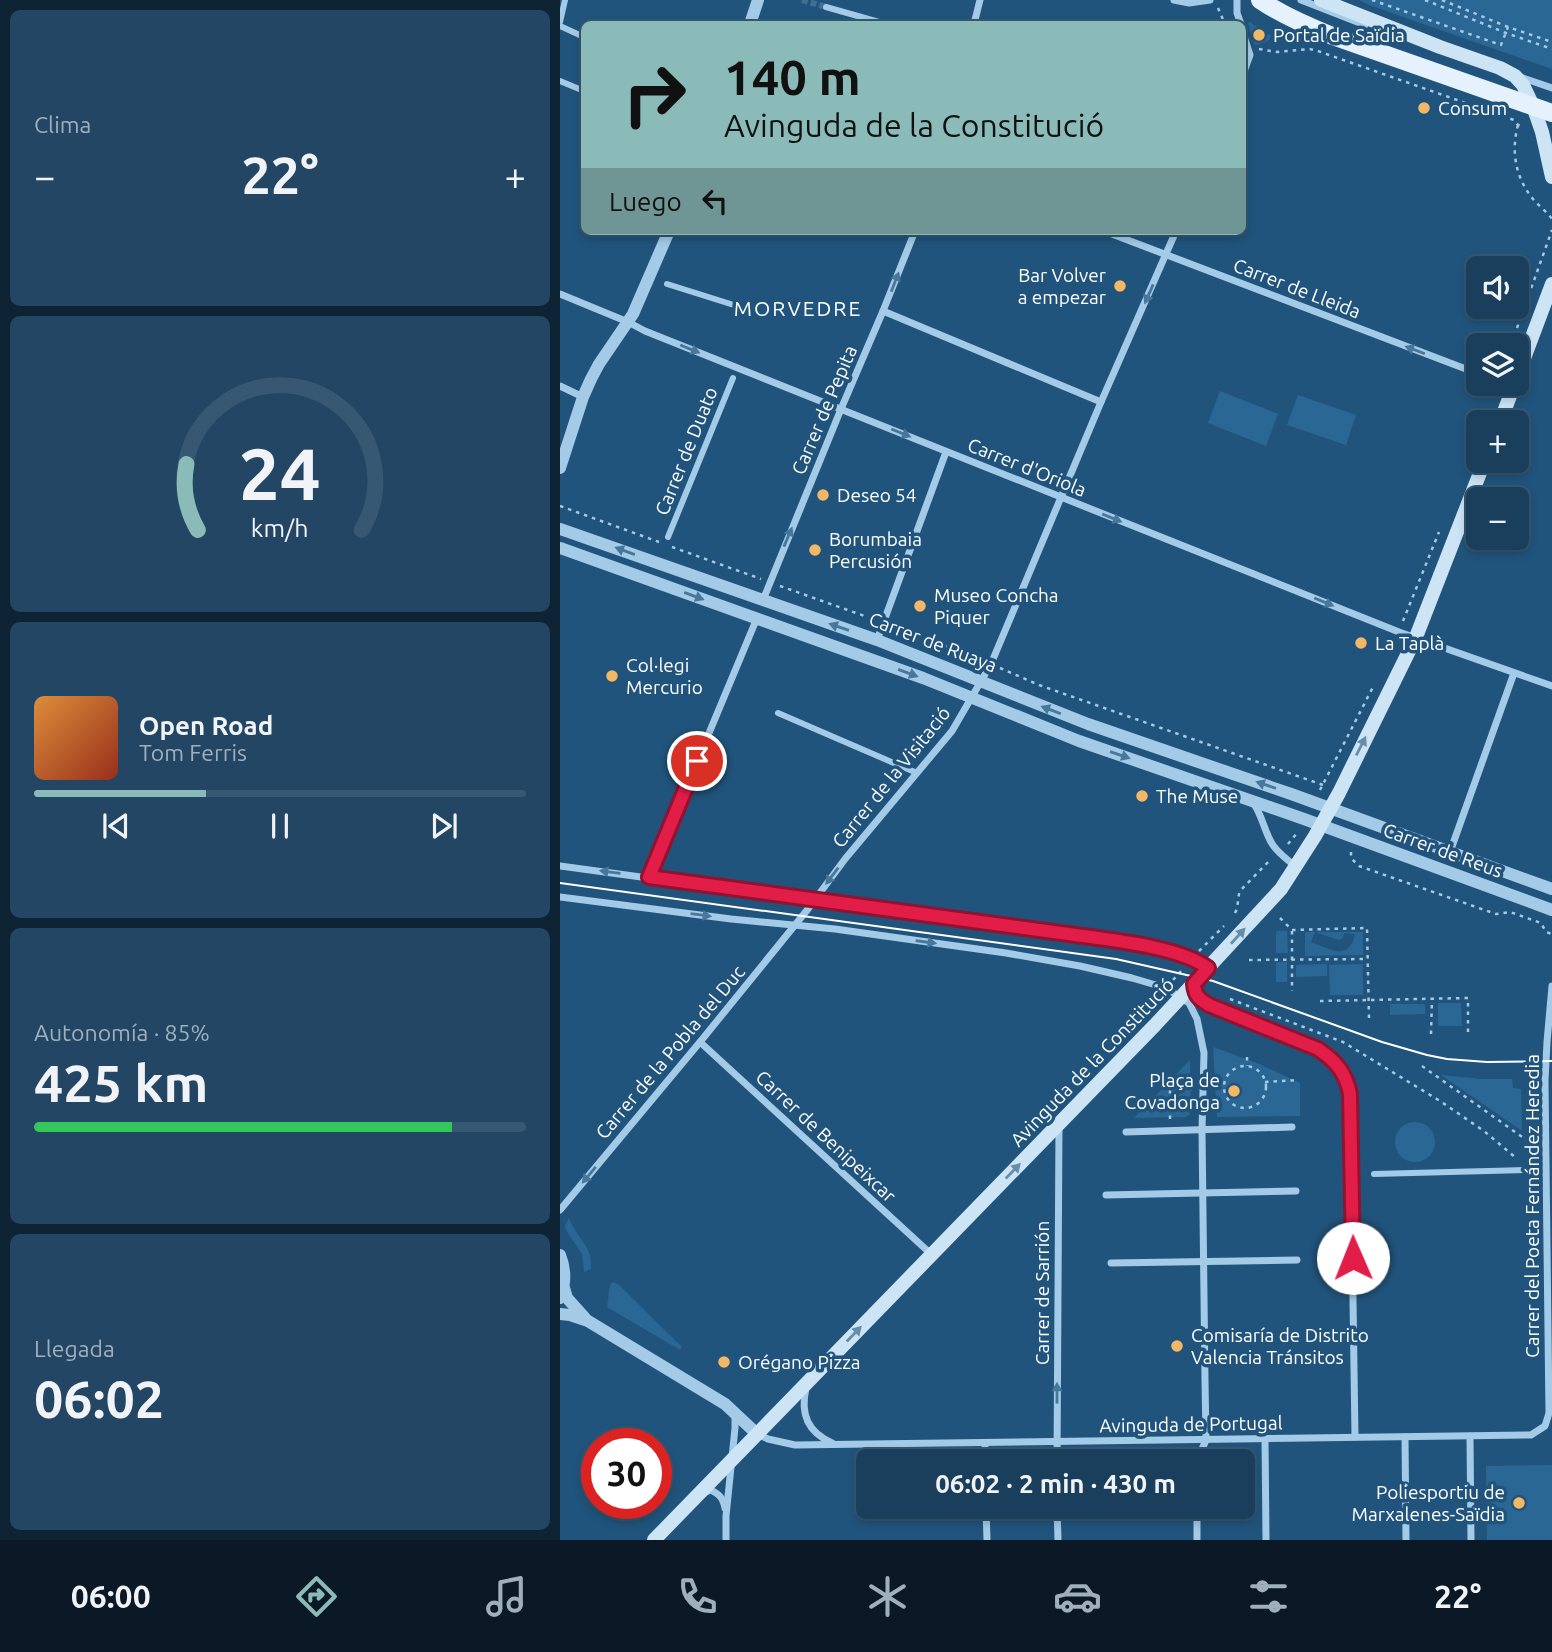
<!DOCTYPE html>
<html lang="es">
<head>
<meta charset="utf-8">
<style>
  :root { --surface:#193f5d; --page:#224663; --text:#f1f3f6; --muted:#9fafbc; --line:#375872; --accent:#8bbbb9 }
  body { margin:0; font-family:Ubuntu,sans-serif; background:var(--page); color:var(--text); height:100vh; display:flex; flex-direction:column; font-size:26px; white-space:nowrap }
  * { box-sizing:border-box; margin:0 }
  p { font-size:23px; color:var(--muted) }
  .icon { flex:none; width:38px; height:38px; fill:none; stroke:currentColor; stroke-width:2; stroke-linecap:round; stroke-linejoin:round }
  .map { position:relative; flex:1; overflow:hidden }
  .sheet { display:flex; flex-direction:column; gap:10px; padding:10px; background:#0e2333; width:560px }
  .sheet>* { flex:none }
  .hud { position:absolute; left:21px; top:21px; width:665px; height:214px; border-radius:10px; box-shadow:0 4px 10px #0003,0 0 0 2px var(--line); background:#8bbbb9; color:#111; overflow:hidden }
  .controls { position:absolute; left:906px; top:256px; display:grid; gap:14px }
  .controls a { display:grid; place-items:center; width:63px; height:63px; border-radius:10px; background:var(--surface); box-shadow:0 4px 10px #0003,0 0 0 2px var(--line); font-size:35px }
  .speed { position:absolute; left:21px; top:1428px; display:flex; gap:14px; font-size:35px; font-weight:700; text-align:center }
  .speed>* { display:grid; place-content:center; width:91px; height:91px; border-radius:50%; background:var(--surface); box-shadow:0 4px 10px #0003,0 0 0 2px var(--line); line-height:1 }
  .speed .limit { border:10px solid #d22; background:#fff; color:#111 }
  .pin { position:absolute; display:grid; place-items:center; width:60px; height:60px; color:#fff; margin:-30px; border:4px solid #fff; border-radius:50%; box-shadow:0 2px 7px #0007 }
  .me { position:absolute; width:77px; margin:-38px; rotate:359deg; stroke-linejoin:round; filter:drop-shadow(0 0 5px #0008) }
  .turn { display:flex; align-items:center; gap:24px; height:147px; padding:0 28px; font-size:32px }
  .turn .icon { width:91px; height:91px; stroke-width:2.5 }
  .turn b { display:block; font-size:49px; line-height:60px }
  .then { display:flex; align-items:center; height:66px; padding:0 28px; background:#0003; gap:14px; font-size:26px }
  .big { font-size:52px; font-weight:700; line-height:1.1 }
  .sheet .widget { flex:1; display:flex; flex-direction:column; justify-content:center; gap:10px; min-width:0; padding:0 24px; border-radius:10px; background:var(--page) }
  .sheet .dial { align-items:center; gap:0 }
  .dial svg { height:182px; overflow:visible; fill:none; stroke:var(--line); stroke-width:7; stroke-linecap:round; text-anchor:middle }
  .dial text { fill:var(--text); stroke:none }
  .song { display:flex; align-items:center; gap:21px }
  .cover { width:84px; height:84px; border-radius:10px; background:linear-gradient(135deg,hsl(30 70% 55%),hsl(10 70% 35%)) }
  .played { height:7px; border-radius:4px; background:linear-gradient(90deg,var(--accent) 35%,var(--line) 35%) }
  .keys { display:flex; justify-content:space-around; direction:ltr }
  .heat { display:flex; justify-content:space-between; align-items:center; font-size:38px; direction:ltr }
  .charge { height:10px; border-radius:5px; background:linear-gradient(90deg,#34c759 85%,var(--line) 0) }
  .trip { position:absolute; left:296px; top:1449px; width:399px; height:70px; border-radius:10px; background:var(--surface); box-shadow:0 4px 10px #0003,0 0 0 2px var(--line); font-weight:700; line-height:70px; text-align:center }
  .menu { display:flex; height:112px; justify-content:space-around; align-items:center; background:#0a1925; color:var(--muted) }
  .menu .icon { width:49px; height:49px }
  .menu .selected { color:var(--accent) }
  .menu b { font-size:32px; color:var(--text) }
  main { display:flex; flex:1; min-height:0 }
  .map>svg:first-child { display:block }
</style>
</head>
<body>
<main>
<section class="sheet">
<div class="widget"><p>Clima</p>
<div class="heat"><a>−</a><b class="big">22°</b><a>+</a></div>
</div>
<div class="widget dial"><svg viewBox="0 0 100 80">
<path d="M14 69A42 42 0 1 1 86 69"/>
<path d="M14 69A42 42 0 0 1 9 40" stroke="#8bbbb9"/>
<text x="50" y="56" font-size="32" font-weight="700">24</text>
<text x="50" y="72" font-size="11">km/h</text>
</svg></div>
<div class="widget">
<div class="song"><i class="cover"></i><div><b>Open Road</b><p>Tom Ferris</p></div></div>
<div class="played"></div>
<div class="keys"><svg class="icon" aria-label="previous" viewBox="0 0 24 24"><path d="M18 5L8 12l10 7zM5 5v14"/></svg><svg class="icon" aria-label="pause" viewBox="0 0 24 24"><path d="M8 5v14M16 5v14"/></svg><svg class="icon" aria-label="next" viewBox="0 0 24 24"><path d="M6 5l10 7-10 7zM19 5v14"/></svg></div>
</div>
<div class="widget"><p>Autonomía · 85%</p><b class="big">425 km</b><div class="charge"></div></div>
<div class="widget"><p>Llegada</p><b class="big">06:02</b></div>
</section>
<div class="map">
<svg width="992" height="1540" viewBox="0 0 992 1540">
  <rect width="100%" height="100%" fill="#21547c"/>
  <!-- green -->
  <g fill="#2b6794" fill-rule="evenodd">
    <polygon points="799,0 992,0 992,69 809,5"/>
    <polygon points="690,22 711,36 709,40 698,45 694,44 688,23"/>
    <polygon points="660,391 718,414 706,446 648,423"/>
    <polygon points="738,395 796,415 786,445 727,425"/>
    <polygon points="717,931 727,931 728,953 716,953 716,933"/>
    <path d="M745,932H803V955L745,956ZM755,932L779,940L783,938L784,933L795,934C789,962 770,949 751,942Z"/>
    <rect x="716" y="962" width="11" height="20"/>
    <polygon points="767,964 767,976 736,977 736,965"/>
    <polygon points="803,964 803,995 770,995 769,965"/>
    <polygon points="878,1003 901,1003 902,1026 878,1026"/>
    <polygon points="830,1004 865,1004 865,1014 830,1015"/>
    <polygon points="653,1047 697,1063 740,1083 740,1116 657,1117"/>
    <polygon points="630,1060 631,1111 629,1115 625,1117 574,1118"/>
    <polygon points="881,1075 921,1079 952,1079 953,1088 961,1089 962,1131"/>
    <circle cx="855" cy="1142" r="20"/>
    <path d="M9,1218C16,1239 33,1244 31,1269L24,1272L22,1254L6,1230L5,1226Z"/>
    <polygon points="53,1282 59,1285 122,1347 120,1350 47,1307 50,1285"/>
    <polygon points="992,1465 992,1540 927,1540 926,1466"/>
  </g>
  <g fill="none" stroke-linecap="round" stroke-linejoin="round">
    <!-- pedestrian-tunnel -->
    <polyline stroke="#426e90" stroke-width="6" stroke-dasharray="6 3" stroke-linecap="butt" points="242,0 266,7"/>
    <!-- path -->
    <g stroke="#a3cae6" stroke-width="2.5" stroke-dasharray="3.5 5" stroke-linecap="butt">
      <polyline points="812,0 941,45 948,27"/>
      <polyline points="865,0 946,33 992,49"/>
      <polyline points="882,0 948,27 992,42"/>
      <polyline points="658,8 665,24"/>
      <polyline points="699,49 717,52 749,49 755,50 954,120 958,125 964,126"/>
      <path d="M958,125C951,151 955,177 973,199C979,206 987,212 992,219"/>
      <polyline points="957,328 992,230"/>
      <polyline points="911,452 919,432"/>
      <polyline points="0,506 99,542"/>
      <polyline points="112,547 201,579"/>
      <polyline points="220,586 313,619"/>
      <polyline points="843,621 879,532"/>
      <polyline points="336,627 421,660"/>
      <polyline points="440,668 479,685 763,785"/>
      <polyline points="760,790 813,687"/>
      <polyline points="728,844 737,833"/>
      <polyline points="791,852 791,858 799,866 936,914 950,912 981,923 986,932 992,934"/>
      <path d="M675,913C679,906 677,899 680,891L710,860"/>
      <polyline points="720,918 732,930 807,928 809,1018"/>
      <polyline points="732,931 732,991"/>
      <polyline points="639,951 664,926"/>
      <polyline points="689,960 808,959"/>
      <polyline points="613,980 623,969"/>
      <polyline points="670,999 783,1042 880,1101 924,1131 956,1158"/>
      <polyline points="760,1001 908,998 908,1034"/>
      <polyline points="871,1034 872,999"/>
      <polyline points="687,1057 687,1066"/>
      <polyline points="862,1066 965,1139"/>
      <circle cx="685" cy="1087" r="21"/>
      <polyline points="604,1082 610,1088"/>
      <polyline points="705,1082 737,1080"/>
      <polyline points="610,1119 610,1088 632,1089"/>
    </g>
    <!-- pedestrian -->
    <g stroke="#a3cae6" stroke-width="6">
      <polyline points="266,7 319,22"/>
      <polyline points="0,22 5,0"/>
      <polyline points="0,26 24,37"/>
      <polyline points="0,81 24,91"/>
      <polyline points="107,284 177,306"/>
      <polyline points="108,537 173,378"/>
      <polyline points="218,713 357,773"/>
      <polyline points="814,1174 970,1170"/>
    </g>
    <!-- minor -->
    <g stroke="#a3cae6" stroke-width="7">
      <polyline points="614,0 629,3 650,0"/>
      <polyline points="677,0 677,13 681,24"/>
      <polyline points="741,0 805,25"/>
      <polyline points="414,24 420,0"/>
      <polyline points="682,30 690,55 682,77"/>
      <polyline points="960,77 992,88"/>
      <polyline points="544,231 919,374"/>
      <polyline points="0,294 68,322 85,331 839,632 992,686"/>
      <polyline points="323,311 541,402"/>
      <polyline points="0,386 23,397"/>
      <polyline points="203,600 281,409 323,311 355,231"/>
      <polyline points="317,640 386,452"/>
      <path d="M694,804C702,816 704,829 711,842C716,852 727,859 736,867"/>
      <polyline points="890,852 954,673"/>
      <polyline points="0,866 557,942 623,955 648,967"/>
      <polyline points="89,877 197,618"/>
      <polyline points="0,897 171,919 275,929 446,953 520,966 572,978 606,988 629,1003 637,1019 644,1053 642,1130 645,1380 646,1440 637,1461"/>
      <path d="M634,985C635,996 640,999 649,1005L758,1049C776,1061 786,1073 790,1094L795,1437"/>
      <polyline points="140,1042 371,1254"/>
      <polyline points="566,1132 732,1127"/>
      <polyline points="546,1195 736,1191"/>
      <polyline points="0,1210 140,1042 248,909 285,859 392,731 431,664 541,402 616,231"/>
      <polyline points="551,1263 737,1260"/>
      <path d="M246,1388C240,1415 248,1432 272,1443"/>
      <polyline points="197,1434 208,1439 235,1445 971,1435 985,1426 989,1413 985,1081 987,1042 992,986"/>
      <polyline points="910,1436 911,1540"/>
      <polyline points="845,1437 846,1540"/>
      <polyline points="705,1439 706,1540"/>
      <polyline points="425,1444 425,1461"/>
      <polyline points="497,1461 499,1126"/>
      <path d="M143,1493L151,1490C160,1495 163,1498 165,1508"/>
      <polyline points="426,1507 427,1540"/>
      <polyline points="497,1507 498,1540"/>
      <polyline points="637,1507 637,1540"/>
      <polyline points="166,1540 166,1516 175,1428 175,1415"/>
    </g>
    <!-- tertiary -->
    <g stroke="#a3cae6" stroke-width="12">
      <polyline points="190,24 198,0"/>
      <polyline points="0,468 23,397 31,379 39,364 73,314 109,231"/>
      <polyline points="0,529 317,640 528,724 734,795 992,889"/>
      <polyline points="0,548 363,678 519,741 744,819 992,910"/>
      <path d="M0,1255C6,1270 6,1283 0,1298"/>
      <polyline points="4,1288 7,1298 25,1318"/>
      <polyline points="0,1314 10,1315 28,1321 165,1404 197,1434"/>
    </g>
    <!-- secondary -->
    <g stroke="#cde4f5" stroke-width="14">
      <polyline points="761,0 880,47 940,68 955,76 963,85 973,106 982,132 992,177"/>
      <polyline points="957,377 992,284"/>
      <polyline points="940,422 955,383"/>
      <polyline points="94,1540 595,1025 721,889 755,836 779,793 856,637 925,460"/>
    </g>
    <!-- primary -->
    <path stroke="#e5f1fd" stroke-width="18" d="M700,0C722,15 745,25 770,35L992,113"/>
    <!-- tram -->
    <polyline stroke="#fff" stroke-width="2" points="0,883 556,959 653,981 822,1042 867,1055 887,1059 927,1062 992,1061"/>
  </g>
  <!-- one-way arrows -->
  <defs><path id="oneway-solid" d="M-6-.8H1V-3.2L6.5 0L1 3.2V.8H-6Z" transform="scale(1.75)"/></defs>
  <g fill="#48779c">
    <use href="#oneway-solid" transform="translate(335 282) rotate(-69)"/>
    <use href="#oneway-solid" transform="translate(589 294) rotate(114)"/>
    <use href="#oneway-solid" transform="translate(130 349) rotate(22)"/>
    <use href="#oneway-solid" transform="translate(855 350) rotate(-159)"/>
    <use href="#oneway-solid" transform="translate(341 433) rotate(22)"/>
    <use href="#oneway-solid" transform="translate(552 518) rotate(22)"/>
    <use href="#oneway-solid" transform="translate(228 537) rotate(-67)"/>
    <use href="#oneway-solid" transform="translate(65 551) rotate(-160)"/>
    <use href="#oneway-solid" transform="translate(134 596) rotate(20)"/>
    <use href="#oneway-solid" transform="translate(764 602) rotate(22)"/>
    <use href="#oneway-solid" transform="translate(279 627) rotate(-161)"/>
    <use href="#oneway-solid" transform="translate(348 673) rotate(20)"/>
    <use href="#oneway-solid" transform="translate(491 710) rotate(-159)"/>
    <use href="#oneway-solid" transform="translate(560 755) rotate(19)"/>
    <use href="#oneway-solid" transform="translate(706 785) rotate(-161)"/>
    <use href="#oneway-solid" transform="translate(50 872) rotate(-173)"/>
    <use href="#oneway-solid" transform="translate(272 876) rotate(127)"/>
    <use href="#oneway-solid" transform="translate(141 915) rotate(7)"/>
    <use href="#oneway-solid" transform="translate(366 942) rotate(8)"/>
    <use href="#oneway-solid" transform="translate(29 1175) rotate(130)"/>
    <use href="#oneway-solid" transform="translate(497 1393) rotate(-90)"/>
  </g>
  <g fill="#668eac">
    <use href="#oneway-solid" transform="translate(801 746) rotate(-63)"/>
    <use href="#oneway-solid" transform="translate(678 936) rotate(-48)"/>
    <use href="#oneway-solid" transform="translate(453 1171) rotate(-46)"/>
    <use href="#oneway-solid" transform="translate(294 1334) rotate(-46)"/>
  </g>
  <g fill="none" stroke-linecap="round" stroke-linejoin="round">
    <!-- route casing -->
    <g stroke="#92132f" stroke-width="18">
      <path id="route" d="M137,761L89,877L501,933C540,939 617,945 648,968L634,984C635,996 639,999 649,1005L758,1049C776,1061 786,1073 790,1094L793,1258"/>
    </g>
    <!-- route -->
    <use href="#route" stroke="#e11d48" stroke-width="12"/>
  </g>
  <!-- markers -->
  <g fill="#f3b865" stroke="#21547c" stroke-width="2.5">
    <circle cx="699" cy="35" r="7"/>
    <circle cx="864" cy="108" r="7"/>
    <circle cx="560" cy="286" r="7"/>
    <circle cx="263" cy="495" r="7"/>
    <circle cx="255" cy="550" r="7"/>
    <circle cx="360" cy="606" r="7"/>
    <circle cx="801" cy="643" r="7"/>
    <circle cx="52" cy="676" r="7"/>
    <circle cx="582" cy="796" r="7"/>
    <circle cx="674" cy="1091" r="7"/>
    <circle cx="617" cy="1346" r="7"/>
    <circle cx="164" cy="1362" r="7"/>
    <circle cx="959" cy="1503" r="7"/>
  </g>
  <g text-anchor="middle" stroke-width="7" stroke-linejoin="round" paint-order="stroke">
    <!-- poi labels -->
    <g font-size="19" fill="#fff" stroke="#21547c" text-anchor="start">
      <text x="713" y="42">Portal de Saïdia</text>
      <text x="878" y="115">Consum</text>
      <text x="546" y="282" text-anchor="end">Bar Volver<tspan x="546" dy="22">a empezar</tspan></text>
      <text x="277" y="502">Deseo 54</text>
      <text x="269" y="546">Borumbaia<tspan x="269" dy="22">Percusión</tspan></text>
      <text x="374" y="602">Museo Concha<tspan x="374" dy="22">Piquer</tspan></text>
      <text x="815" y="650">La Taplà</text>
      <text x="66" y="672">Col·legi<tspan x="66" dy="22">Mercurio</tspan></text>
      <text x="596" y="803">The Muse</text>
      <text x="660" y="1087" text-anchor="end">Plaça de<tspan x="660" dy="22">Covadonga</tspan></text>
      <text x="631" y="1342">Comisaría de Distrito<tspan x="631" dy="22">Valencia Tránsitos</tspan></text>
      <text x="178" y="1369">Orégano Pizza</text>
      <text x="945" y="1499" text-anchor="end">Poliesportiu de<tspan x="945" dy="22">Marxalenes-Saïdia</tspan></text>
    </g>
    <!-- street labels -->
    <g font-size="19" fill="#fff" stroke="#21547c">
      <text transform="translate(737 288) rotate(21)" y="7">Carrer de Lleida</text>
      <text transform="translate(264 410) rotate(-67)" y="7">Carrer de Pepita</text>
      <text transform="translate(126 451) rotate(-68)" y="7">Carrer de Duato</text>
      <text transform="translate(467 467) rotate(22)" y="7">Carrer d'Oriola</text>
      <text transform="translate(373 642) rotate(21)" y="7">Carrer de Ruaya</text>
      <text transform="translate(331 777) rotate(-51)" y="7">Carrer de la Visitació</text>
      <text transform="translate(883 850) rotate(20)" y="7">Carrer de Reus</text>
      <text transform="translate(110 1052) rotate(-50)" y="7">Carrer de la Pobla del Duc</text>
      <text transform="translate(532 1062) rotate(-46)" y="7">Avinguda de la Constitució</text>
      <text transform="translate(266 1136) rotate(43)" y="7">Carrer de Benipeixcar</text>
      <text transform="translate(972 1206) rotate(-90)" y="7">Carrer del Poeta Fernández Heredia</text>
      <text transform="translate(482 1293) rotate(-90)" y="7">Carrer de Sarrión</text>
      <text transform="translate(631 1424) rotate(-1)" y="7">Avinguda de Portugal</text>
    </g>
    <!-- neighbourhood labels -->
    <g font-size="21" letter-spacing="2" fill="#fff" stroke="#21547c">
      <text x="238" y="316">MORVEDRE</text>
    </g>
  </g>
</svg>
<div class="controls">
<a><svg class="icon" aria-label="sound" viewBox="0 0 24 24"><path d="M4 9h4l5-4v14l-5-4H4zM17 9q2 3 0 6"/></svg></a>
<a><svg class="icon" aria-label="layers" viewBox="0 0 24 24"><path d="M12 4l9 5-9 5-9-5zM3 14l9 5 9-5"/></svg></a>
<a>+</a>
<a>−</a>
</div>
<div class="speed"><div class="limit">30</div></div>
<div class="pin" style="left:137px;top:761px;background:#d93025"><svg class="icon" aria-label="arrive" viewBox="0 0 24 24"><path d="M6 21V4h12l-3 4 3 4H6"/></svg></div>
<svg class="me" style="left:793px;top:1258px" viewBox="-20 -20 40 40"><circle r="19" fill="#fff"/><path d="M0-13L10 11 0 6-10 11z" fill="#e11d48"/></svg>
<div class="trip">06:02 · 2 min · 430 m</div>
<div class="hud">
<div class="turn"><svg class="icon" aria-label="right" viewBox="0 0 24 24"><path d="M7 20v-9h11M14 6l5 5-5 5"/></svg><div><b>140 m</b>Avinguda de la Constitució</div></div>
<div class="then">Luego<svg class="icon" aria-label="left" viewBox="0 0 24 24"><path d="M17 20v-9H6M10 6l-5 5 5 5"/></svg></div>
</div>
</div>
</main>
<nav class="menu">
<b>06:00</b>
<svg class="icon selected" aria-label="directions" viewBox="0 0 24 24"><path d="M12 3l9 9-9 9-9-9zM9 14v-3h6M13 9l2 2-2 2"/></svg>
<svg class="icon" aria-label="music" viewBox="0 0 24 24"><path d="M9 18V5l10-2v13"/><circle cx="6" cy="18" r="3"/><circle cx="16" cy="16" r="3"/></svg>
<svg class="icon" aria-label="phone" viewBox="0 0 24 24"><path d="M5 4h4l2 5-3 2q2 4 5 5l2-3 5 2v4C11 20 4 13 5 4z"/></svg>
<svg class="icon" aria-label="climate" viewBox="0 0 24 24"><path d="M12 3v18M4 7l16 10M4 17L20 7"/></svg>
<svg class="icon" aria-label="car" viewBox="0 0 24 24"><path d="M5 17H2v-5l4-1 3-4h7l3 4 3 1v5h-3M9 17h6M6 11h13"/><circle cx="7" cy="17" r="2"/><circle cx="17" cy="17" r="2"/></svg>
<svg class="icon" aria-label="filters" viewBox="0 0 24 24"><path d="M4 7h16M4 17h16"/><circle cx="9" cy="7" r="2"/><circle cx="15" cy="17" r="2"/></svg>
<b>22°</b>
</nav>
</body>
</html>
